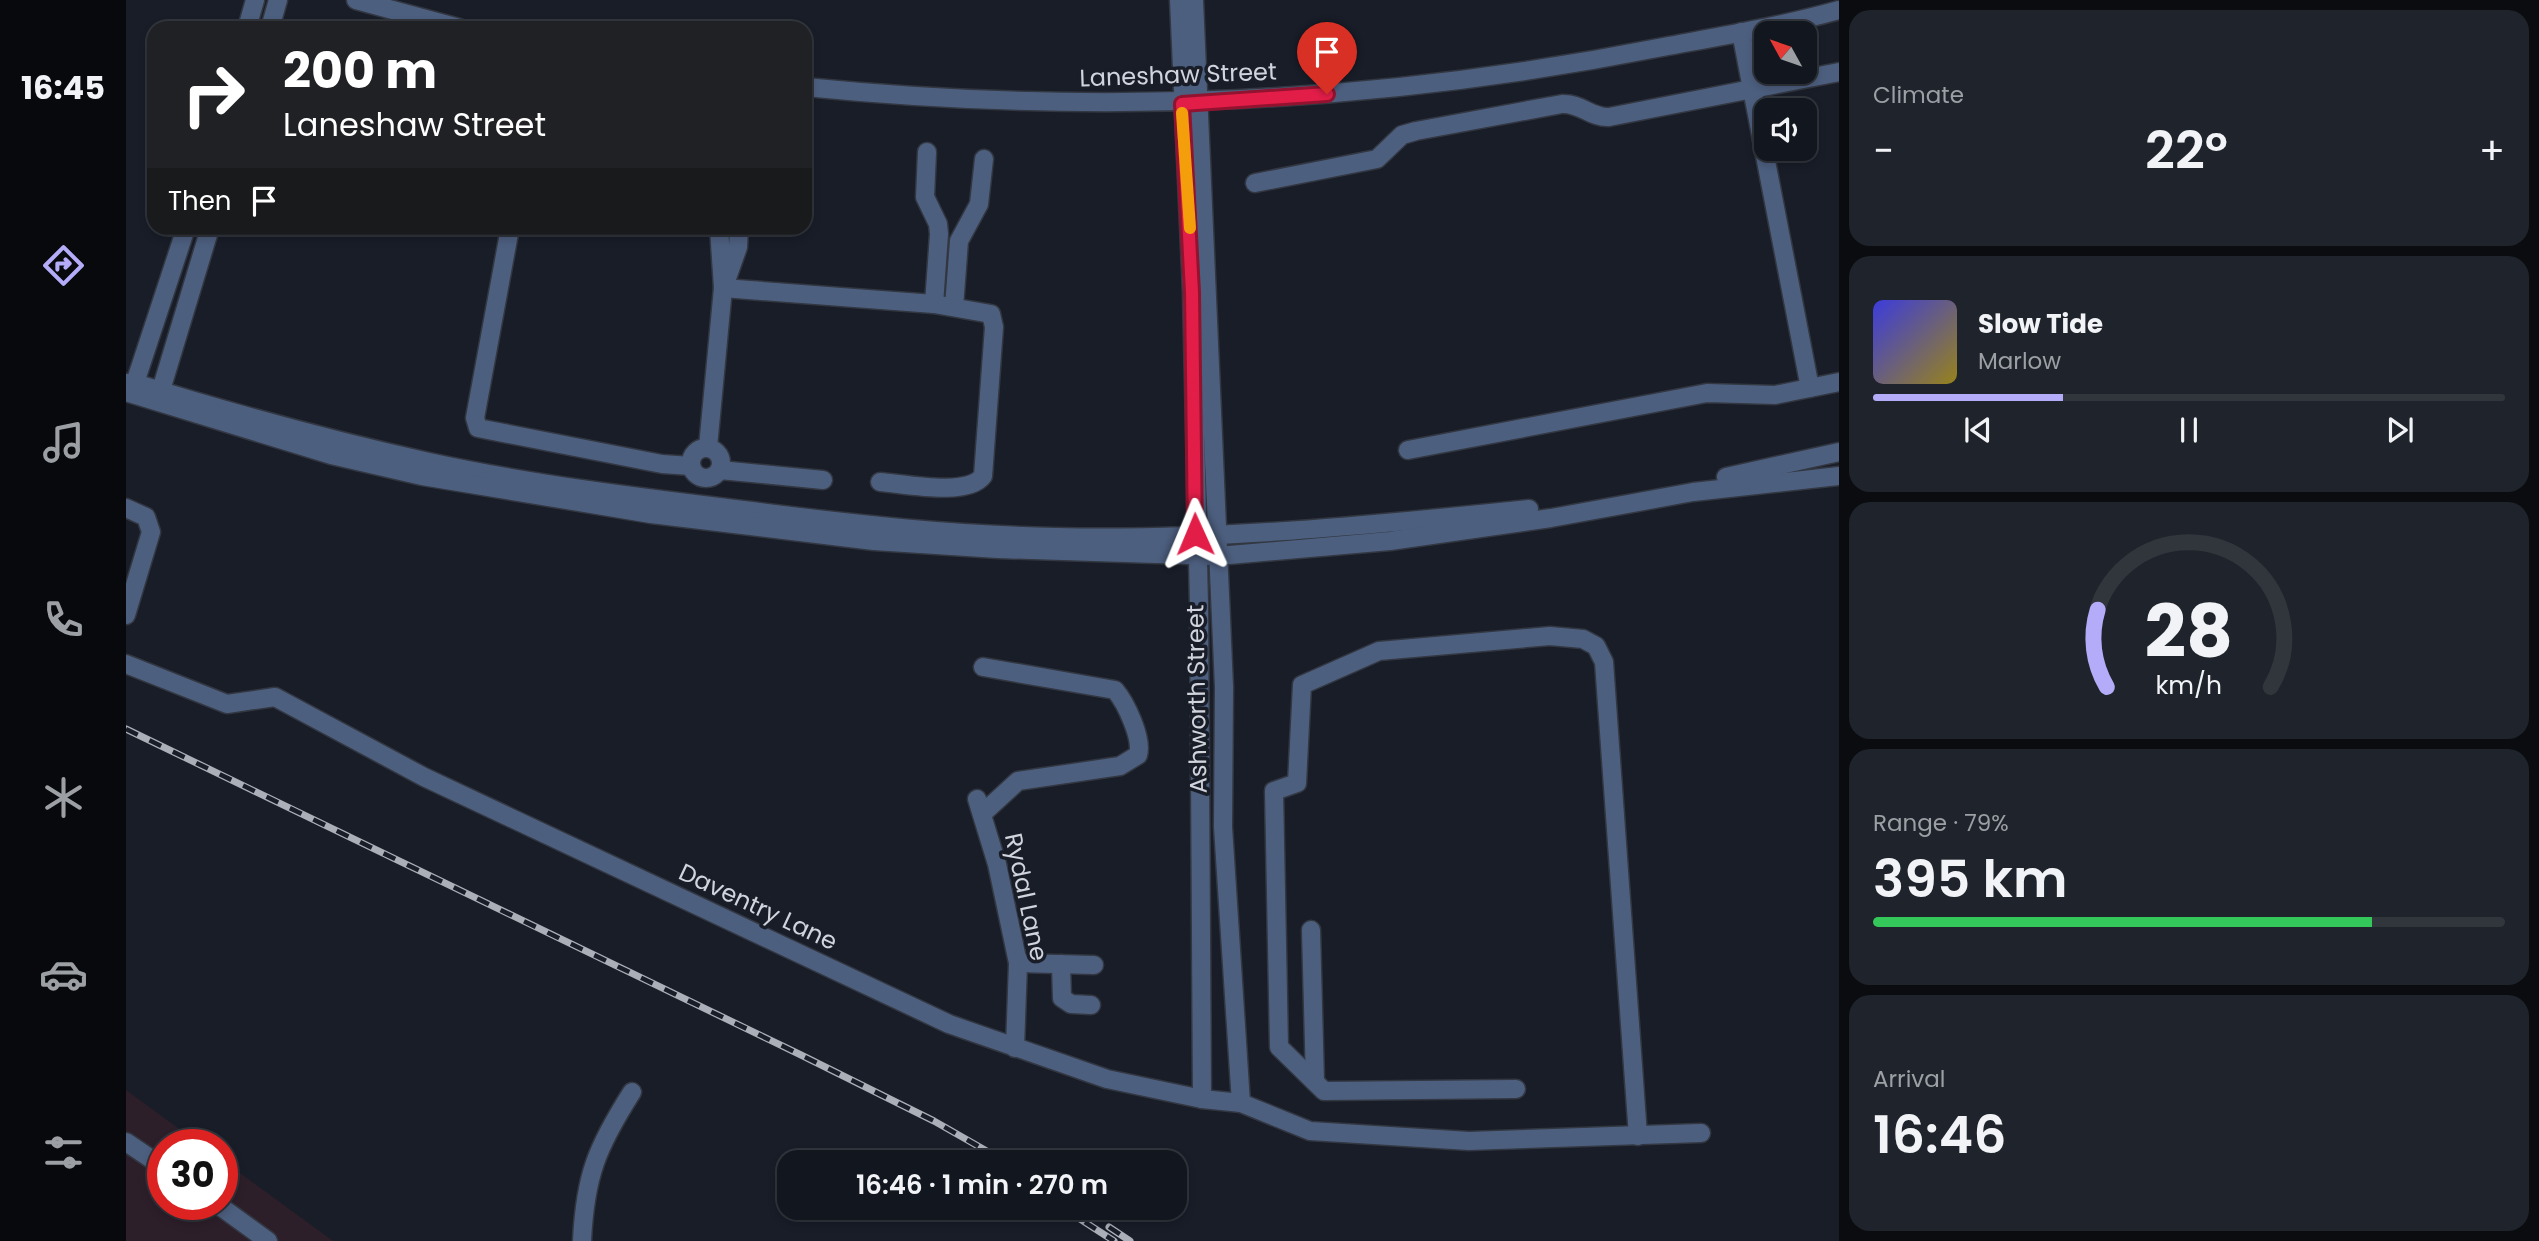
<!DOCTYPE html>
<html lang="en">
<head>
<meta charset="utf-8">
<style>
  :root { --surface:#12161e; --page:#1f232b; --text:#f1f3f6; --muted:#9c9fa4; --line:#31353c; --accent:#b4acf9 }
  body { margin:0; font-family:Poppins,sans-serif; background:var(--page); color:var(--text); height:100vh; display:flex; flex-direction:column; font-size:26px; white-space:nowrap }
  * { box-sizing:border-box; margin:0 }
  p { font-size:23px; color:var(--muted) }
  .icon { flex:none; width:38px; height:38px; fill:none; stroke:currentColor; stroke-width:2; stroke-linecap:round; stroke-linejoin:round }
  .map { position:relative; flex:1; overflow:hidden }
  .drawer { display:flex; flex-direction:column; gap:10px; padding:10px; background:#0a0c10; width:700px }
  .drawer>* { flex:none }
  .hud { position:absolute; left:21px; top:21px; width:665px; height:214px; border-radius:21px; box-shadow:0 4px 10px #0003,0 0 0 2px var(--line); background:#202124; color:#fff; overflow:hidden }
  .needle { width:46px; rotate:310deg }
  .buttons { position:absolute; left:1628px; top:21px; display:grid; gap:14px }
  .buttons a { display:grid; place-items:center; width:63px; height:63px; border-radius:14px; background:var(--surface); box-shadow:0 4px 10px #0003,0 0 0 2px var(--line); font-size:35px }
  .speed { position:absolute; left:21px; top:1129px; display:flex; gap:14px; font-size:35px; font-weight:700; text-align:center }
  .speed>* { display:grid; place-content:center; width:91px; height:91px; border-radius:50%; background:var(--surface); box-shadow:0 4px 10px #0003,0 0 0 2px var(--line); line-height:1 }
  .speed .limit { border:10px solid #d22; background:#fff; color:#111 }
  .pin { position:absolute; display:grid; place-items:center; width:60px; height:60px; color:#fff; margin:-72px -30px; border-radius:50% 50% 50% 0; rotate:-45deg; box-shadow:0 0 7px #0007 }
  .pin .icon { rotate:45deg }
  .me { position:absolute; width:77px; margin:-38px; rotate:359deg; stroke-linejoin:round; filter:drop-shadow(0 0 5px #0008) }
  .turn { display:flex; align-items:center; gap:24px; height:147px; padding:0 21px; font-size:32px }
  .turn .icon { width:91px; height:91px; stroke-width:2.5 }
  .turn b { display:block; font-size:49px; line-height:60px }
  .then { display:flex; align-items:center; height:66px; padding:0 21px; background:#0003; gap:14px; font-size:26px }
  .big { font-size:52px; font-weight:600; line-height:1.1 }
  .drawer .tile { flex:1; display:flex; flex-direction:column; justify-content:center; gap:10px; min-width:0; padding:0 24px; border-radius:21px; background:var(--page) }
  .drawer .dial { align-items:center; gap:0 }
  .dial svg { height:182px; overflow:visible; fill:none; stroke:var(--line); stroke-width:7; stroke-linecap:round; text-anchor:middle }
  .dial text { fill:var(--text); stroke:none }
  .song { display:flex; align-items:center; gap:21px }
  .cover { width:84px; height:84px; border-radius:10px; background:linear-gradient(135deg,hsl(240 70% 55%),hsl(50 70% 35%)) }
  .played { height:7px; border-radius:4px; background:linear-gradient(90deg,var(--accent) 30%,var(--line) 30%) }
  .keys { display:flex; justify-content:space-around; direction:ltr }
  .heat { display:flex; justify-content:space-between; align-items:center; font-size:38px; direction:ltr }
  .charge { height:10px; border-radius:5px; background:linear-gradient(90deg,#34c759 79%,var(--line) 0) }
  .trip { position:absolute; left:651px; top:1150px; width:410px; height:70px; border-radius:21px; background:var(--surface); box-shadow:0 4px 10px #0003,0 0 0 2px var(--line); font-weight:600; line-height:70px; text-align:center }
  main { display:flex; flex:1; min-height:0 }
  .menu { display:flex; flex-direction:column; width:126px; justify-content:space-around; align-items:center; background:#07090c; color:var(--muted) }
  .menu .icon { width:49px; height:49px }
  .menu .selected { color:var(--accent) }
  .menu b { font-size:32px; color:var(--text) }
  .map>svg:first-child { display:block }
</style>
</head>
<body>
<main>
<nav class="menu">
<b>16:45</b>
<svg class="icon selected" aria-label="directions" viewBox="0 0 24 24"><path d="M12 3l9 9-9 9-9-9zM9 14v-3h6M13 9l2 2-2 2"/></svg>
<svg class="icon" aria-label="music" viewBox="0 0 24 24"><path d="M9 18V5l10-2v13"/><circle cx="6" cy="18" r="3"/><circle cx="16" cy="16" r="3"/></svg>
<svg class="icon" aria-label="phone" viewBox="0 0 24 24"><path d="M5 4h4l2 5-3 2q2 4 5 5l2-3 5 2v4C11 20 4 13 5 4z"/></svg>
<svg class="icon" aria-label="climate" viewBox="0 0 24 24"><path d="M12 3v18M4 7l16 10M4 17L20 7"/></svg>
<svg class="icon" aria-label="car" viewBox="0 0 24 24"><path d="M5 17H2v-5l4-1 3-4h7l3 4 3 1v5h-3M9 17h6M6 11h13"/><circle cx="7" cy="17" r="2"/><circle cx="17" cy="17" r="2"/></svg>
<svg class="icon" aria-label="filters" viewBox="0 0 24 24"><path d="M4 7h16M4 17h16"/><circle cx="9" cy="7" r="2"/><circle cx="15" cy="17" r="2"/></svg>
</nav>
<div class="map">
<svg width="1713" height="1241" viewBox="0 0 1713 1241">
  <rect width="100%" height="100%" fill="#181d28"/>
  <!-- industrial -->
  <polygon fill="#2d1f2a" points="0,1090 74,1144 37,1144 37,1204 96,1204 96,1160 207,1241 0,1241"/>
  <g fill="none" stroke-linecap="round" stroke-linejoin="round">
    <!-- minor casing -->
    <g stroke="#323741" stroke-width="21">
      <g id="minor">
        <polyline points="230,0 333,28"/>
        <polyline points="1053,0 1066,292 1073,605 1076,1099"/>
        <polyline points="1068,0 1098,687 1097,827 1115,1103"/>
        <polyline points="121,28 129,0"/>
        <polyline points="144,28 152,0"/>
        <polyline points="1615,32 1684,388"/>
        <path d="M679,87C971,116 1249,104 1537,47C1596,36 1656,26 1713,10"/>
        <polyline points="801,152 799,197 812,224 813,234 808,304"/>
        <path d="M1129,183L1251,159L1276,135L1290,131L1436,104C1455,103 1465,118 1483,117L1713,72"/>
        <polyline points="384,228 349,418 352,428 536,464 565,466"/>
        <polyline points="600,281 612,247 613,228"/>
        <path d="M597,288L808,304L865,314L868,327L857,476C841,497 780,484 754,482"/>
        <polyline points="828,307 833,241 853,204 858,159"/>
        <path d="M0,383H9C106,413 204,440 303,462C409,485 519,498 626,511C727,524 828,535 930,537C1086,541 1248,525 1403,509"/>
        <polyline points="0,392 205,455 296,476 525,514 748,541 872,549 1092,556 1264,541 1425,518 1567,492 1713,476"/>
        <polyline points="6,392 60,228"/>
        <polyline points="32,400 84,228"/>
        <polyline points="582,447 597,288 593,228"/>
        <circle cx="580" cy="463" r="15"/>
        <polyline points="1282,450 1581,393 1649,395 1713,382"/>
        <polyline points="594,470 697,480"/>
        <polyline points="1600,477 1713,452"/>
        <polyline points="0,508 20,517 25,532 0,615"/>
        <polyline points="0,664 101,704 149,697 298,777 823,1024 981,1079 1076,1099 1115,1103 1184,1131 1343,1141 1575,1133"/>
        <polyline points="851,799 871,864 892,963 889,1048"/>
        <path d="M856,814L892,781L994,766L1012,755C1017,739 1000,703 989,690L857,667"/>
        <polyline points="1185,930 1189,1082"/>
        <polyline points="892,963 968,965"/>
        <polyline points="935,964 936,998 945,1004 965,1005"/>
        <polyline points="1390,1089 1198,1091 1153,1047 1148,791 1171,783 1176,685 1253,651 1424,636 1457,639 1470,646 1478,662 1512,1136"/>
        <polyline points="0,1142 37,1167"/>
        <polyline points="91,1204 142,1241"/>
        <path d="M456,1241C459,1176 471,1147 506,1092"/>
      </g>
    </g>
    <!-- minor -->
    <use href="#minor" stroke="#4d5f7f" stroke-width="18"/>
    <!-- rail casing -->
    <g stroke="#abafb7" stroke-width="7">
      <g id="rail">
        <polyline points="0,729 673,1054 808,1121 880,1162"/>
        <polyline points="937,1208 988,1241"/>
        <polyline points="983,1227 1004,1241"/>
      </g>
    </g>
    <!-- rail -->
    <use href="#rail" stroke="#181d28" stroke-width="4.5" stroke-dasharray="13" stroke-linecap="butt"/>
  </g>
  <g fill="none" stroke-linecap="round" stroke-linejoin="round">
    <!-- route casing -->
    <g stroke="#92132f" stroke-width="18">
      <polyline id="route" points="1069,534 1066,292 1056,104 1201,94"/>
    </g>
    <!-- route -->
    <use href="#route" stroke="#e11d48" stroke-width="12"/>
    <!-- slow -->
    <polyline stroke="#f59e0b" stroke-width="12" points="1056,113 1064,228"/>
  </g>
  <g text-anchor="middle" stroke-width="7" stroke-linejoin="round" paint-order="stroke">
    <!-- street labels -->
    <g font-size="24" fill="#d1d4dc" stroke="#181d28">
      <text transform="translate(1052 75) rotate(-2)" y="8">Laneshaw Street</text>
      <text transform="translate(1071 699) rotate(-91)" y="8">Ashworth Street</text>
      <text transform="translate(900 897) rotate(78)" y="8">Rydal Lane</text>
      <text transform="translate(632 907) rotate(25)" y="8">Daventry Lane</text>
    </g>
  </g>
</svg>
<div class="buttons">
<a><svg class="needle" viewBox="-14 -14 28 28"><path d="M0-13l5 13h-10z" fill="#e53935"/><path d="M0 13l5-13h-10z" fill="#9c9fa4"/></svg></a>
<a><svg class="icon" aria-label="sound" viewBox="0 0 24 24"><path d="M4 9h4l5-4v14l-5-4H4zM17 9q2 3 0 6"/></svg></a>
</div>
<div class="speed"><div class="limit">30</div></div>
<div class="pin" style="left:1201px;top:94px;background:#d93025"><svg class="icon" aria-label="arrive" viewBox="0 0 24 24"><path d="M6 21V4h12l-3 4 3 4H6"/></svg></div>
<svg class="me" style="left:1069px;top:534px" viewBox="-20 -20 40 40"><path d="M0-17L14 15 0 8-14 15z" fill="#e11d48" stroke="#fff" stroke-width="4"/></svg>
<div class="trip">16:46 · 1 min · 270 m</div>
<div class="hud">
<div class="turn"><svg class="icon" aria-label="right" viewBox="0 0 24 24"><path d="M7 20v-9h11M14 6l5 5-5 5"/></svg><div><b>200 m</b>Laneshaw Street</div></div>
<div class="then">Then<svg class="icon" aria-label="arrive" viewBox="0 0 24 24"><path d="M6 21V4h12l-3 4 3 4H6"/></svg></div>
</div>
</div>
<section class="drawer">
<div class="tile"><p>Climate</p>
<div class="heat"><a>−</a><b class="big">22°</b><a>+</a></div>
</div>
<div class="tile">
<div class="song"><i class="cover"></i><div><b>Slow Tide</b><p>Marlow</p></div></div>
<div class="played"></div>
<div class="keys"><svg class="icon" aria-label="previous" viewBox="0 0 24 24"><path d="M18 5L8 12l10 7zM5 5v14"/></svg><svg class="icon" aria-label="pause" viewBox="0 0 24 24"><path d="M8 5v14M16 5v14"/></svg><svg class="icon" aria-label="next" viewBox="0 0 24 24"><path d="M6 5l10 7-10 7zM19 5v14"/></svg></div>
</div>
<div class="tile dial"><svg viewBox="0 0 100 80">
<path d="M14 69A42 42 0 1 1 86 69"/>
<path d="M14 69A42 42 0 0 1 10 35" stroke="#b4acf9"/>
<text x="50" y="56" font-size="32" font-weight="700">28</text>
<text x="50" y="72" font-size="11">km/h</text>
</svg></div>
<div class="tile"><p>Range · 79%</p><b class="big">395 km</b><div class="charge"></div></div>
<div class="tile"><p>Arrival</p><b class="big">16:46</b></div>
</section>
</main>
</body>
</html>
